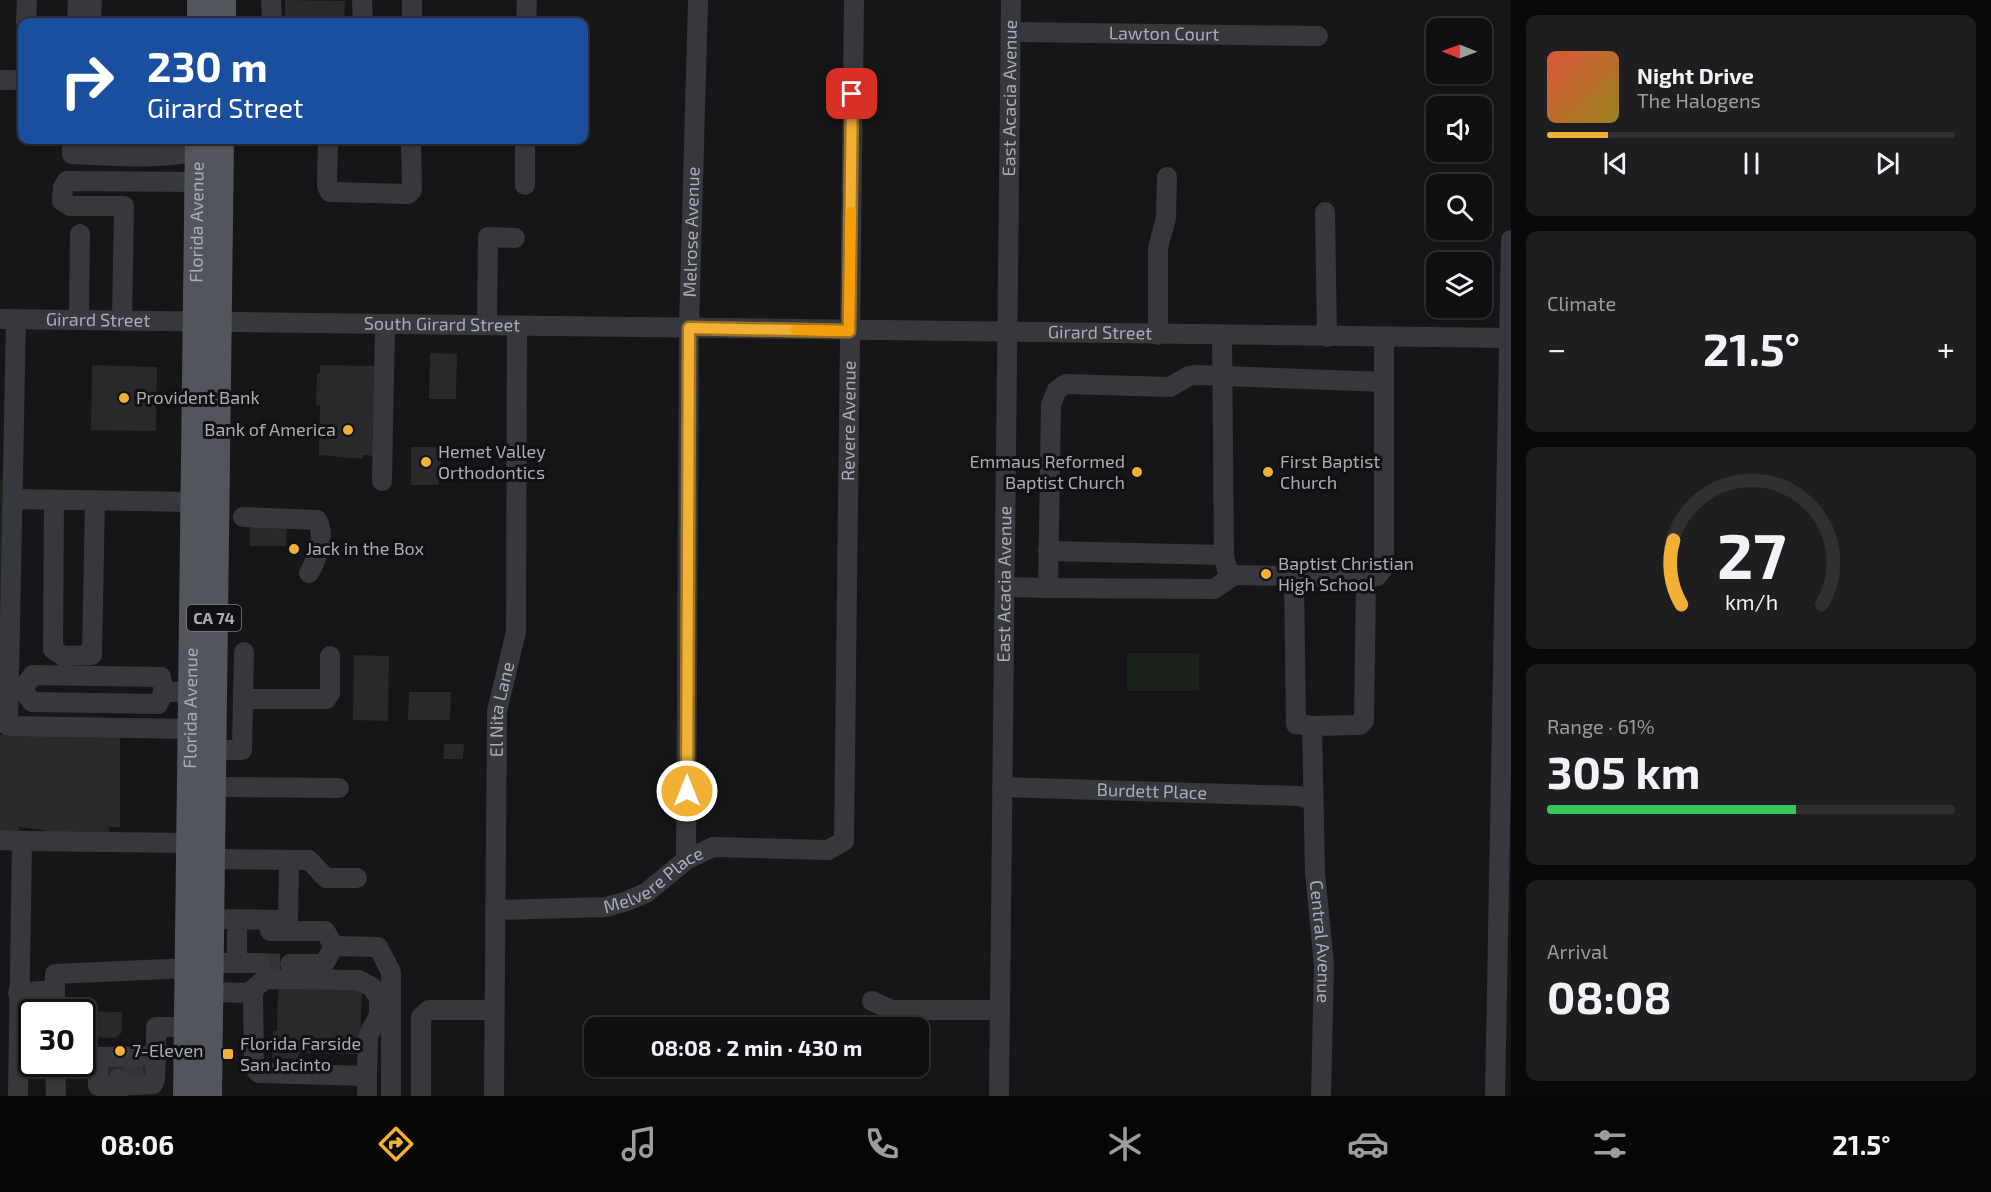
<!DOCTYPE html>
<html lang="en">
<head>
<meta charset="utf-8">
<style>
  :root { --surface:#101012; --page:#1e1e20; --text:#f1f3f6; --muted:#9c9d9f; --line:#303032; --accent:#f2b134 }
  body { margin:0; font-family:"Exo 2",sans-serif; background:var(--page); color:var(--text); height:100vh; display:flex; flex-direction:column; font-size:22px; white-space:nowrap }
  * { box-sizing:border-box; margin:0 }
  p { font-size:20px; color:var(--muted) }
  .icon { flex:none; width:33px; height:33px; fill:none; stroke:currentColor; stroke-width:2; stroke-linecap:round; stroke-linejoin:round }
  .map { position:relative; flex:1; overflow:hidden }
  .details { display:flex; flex-direction:column; gap:15px; padding:15px; background:#09090a; width:480px }
  .details>* { flex:none }
  .top-card { position:absolute; left:18px; top:18px; width:570px; height:126px; border-radius:12px; box-shadow:0 2px 4px #0004,0 0 0 2px var(--line); background:#1a4fa0; color:#fff; overflow:hidden }
  .needle { width:39px; rotate:271deg }
  .controls { position:absolute; left:1426px; top:18px; display:grid; gap:12px }
  .controls a { display:grid; place-items:center; width:66px; height:66px; border-radius:12px; background:var(--surface); box-shadow:0 2px 4px #0004,0 0 0 2px var(--line); font-size:30px }
  .speed { position:absolute; left:18px; top:999px; display:flex; gap:12px; font-size:30px; font-weight:700; text-align:center }
  .speed>* { display:grid; place-content:center; width:78px; height:78px; border-radius:50%; background:var(--surface); box-shadow:0 2px 4px #0004,0 0 0 2px var(--line); line-height:1 }
  .speed .limit { border:3px solid #111; border-radius:9px; background:#fff; color:#111 }
  .pin { position:absolute; display:grid; place-items:center; width:51px; height:51px; color:#fff; margin:-26px; border-radius:12px; box-shadow:0 3px 9px #0006 }
  .me { position:absolute; width:66px; margin:-33px; rotate:0deg; stroke-linejoin:round; filter:drop-shadow(0 0 4px #0008) }
  .turn { display:flex; align-items:center; gap:21px; height:126px; padding:0 30px; font-size:27px }
  .turn .icon { width:78px; height:78px; stroke-width:2.5 }
  .turn b { display:block; font-size:42px; line-height:51px }
  .big { font-size:45px; font-weight:700; line-height:1.1 }
  .details .widget { flex:1; display:flex; flex-direction:column; justify-content:center; gap:9px; min-width:0; padding:0 21px; border-radius:12px; background:var(--page) }
  .details .dial { align-items:center; gap:0 }
  .dial svg { height:156px; overflow:visible; fill:none; stroke:var(--line); stroke-width:7; stroke-linecap:round; text-anchor:middle }
  .dial text { fill:var(--text); stroke:none }
  .song { display:flex; align-items:center; gap:18px }
  .cover { width:72px; height:72px; border-radius:9px; background:linear-gradient(135deg,hsl(10 70% 55%),hsl(50 70% 35%)) }
  .played { height:6px; border-radius:3px; background:linear-gradient(90deg,var(--accent) 15%,var(--line) 15%) }
  .keys { display:flex; justify-content:space-around; direction:ltr }
  .heat { display:flex; justify-content:space-between; align-items:center; font-size:33px; direction:ltr }
  .charge { height:9px; border-radius:4px; background:linear-gradient(90deg,#34c759 61%,var(--line) 0) }
  .trip { position:absolute; left:584px; top:1017px; width:345px; height:60px; border-radius:12px; background:var(--surface); box-shadow:0 2px 4px #0004,0 0 0 2px var(--line); font-weight:700; line-height:60px; text-align:center }
  .tabs { display:flex; height:96px; justify-content:space-around; align-items:center; background:#060607; color:var(--muted) }
  .tabs .icon { width:42px; height:42px }
  .tabs .active { color:var(--accent) }
  .tabs b { font-size:27px; color:var(--text) }
  main { display:flex; flex:1; min-height:0 }
  .map>svg:first-child { display:block }
</style>
</head>
<body>
<main>
<div class="map">
<svg width="1511" height="1096" viewBox="0 0 1511 1096">
  <rect width="100%" height="100%" fill="#161618"/>
  <!-- green -->
  <g fill="#1c231d">
    <polygon points="0,479 4,479 0,720"/>
    <rect x="1127" y="653" width="72" height="38"/>
  </g>
  <!-- building -->
  <g fill="#29292c">
    <polygon points="285,0 345,1 344,22 285,22"/>
    <rect x="116" y="140" width="54" height="8"/>
    <polygon points="430,353 457,354 456,399 429,399"/>
    <polygon points="92,365 157,367 156,431 91,430"/>
    <polygon points="320,365 378,366 377,456 363,455 363,459 319,455 320,405 316,405 317,373 320,373"/>
    <polygon points="411,447 438,447 438,454 442,454 438,485 411,485"/>
    <polygon points="250,518 287,519 286,546 250,546"/>
    <polygon points="354,655 389,656 388,721 353,720"/>
    <polygon points="409,692 451,692 450,720 408,720"/>
    <polygon points="0,735 120,737 120,827 109,827 109,833 45,833 45,830 19,827 19,832 0,831"/>
    <polygon points="444,744 464,744 463,759 443,759"/>
    <polygon points="278,983 356,985 362,991 360,1054 299,1053 299,1059 272,1058 273,1031 277,1031"/>
    <polygon points="84,1011 122,1012 122,1032 115,1038 84,1037"/>
    <polygon points="148,1061 148,1079 105,1079 105,1062"/>
  </g>
  <g fill="none" stroke-linecap="round" stroke-linejoin="round">
    <!-- minor-tunnel -->
    <g stroke="#333438" stroke-width="20" stroke-dasharray="20 10" stroke-linecap="butt">
      <polyline points="260,963 290,964"/>
      <polyline points="133,1078 133,1061"/>
    </g>
    <!-- minor -->
    <g stroke="#37383d" stroke-width="20">
      <polyline points="271,0 272,22"/>
      <polyline points="362,0 363,22"/>
      <polyline points="26,22 27,0"/>
      <polyline points="77,22 78,0"/>
      <polyline points="91,22 92,0"/>
      <polyline points="412,22 412,0"/>
      <polyline points="526,22 527,0"/>
      <path id="s1" d="M1011,32L1318,36"/>
      <polyline points="0,80 22,80"/>
      <path d="M72,140V154C114,156 157,160 198,151"/>
      <polyline points="328,140 327,186 330,192 408,194 412,190 411,140"/>
      <polyline points="525,140 525,185"/>
      <polyline points="1325,212 1327,337"/>
      <path id="s2" d="M0,319L1511,338"/>
      <polyline points="16,319 8,726 191,729"/>
      <polyline points="79,320 80,234"/>
      <polyline points="122,321 124,206 70,206 62,201 63,187 67,181 198,182"/>
      <polyline points="487,325 488,237 515,238"/>
      <polyline points="1158,335 1158,248 1166,218 1167,177"/>
      <polyline points="1222,335 1224,555 1227,570 1234,575 1367,578 1377,576 1384,567 1384,337"/>
      <polyline points="382,481 385,324"/>
      <polyline points="13,499 194,502"/>
      <polyline points="54,500 53,649 63,656 92,655 95,500"/>
      <path d="M243,517L317,520C326,536 317,559 309,573"/>
      <polyline points="1048,551 1224,555"/>
      <polyline points="1234,575 1214,589 1048,588 1051,405 1057,390 1066,384 1170,387 1189,376 1197,375 1384,382"/>
      <path id="s3" d="M1294,576L1296,724L1312,726L1315,872L1324,965L1321,1096"/>
      <polyline points="1005,587 1048,588"/>
      <polyline points="9,688 22,689 32,702 158,704 164,692 192,692"/>
      <polyline points="22,689 33,675 161,677 164,692"/>
      <polyline points="243,699 244,652"/>
      <polyline points="1312,726 1360,725 1364,721 1366,578"/>
      <polyline points="213,750 242,750 243,699 326,699 330,693 330,656"/>
      <polyline points="213,787 339,788"/>
      <path id="s4" d="M1002,787L1300,796L1313,801"/>
      <polyline points="0,840 22,841 18,1096"/>
      <polyline points="22,841 190,843"/>
      <polyline points="212,859 309,860 326,878 357,878"/>
      <path id="s5" d="M686,860L689,328L698,0"/>
      <path id="s6" d="M496,910L606,907L627,901L646,893L686,860L713,847L828,850L844,841L854,0"/>
      <polyline points="211,919 288,920 289,860"/>
      <polyline points="270,931 325,931 334,946"/>
      <polyline points="334,946 378,947 391,972 391,1096"/>
      <polyline points="211,963 260,963"/>
      <polyline points="237,963 237,931"/>
      <polyline points="290,964 324,964 334,946"/>
      <polyline points="210,992 249,993 253,996 254,1067 259,1073 367,1076 367,1096"/>
      <polyline points="18,993 55,990"/>
      <polyline points="249,993 265,979 359,980 372,987 379,999 379,1015 368,1036 367,1076"/>
      <polyline points="872,1001 892,1010 1000,1010"/>
      <path d="M55,1012V974C100,972 144,970 189,968"/>
      <polyline points="55,1064 56,1096"/>
      <polyline points="118,1079 117,1086 153,1084 155,1079 156,1056"/>
      <polyline points="118,1096 117,1086 98,1086 98,1057 156,1056 156,1027 188,1027"/>
      <polyline points="421,1096 421,1017 429,1010 494,1010"/>
      <path id="s7" d="M494,1096L497,711L516,632L517,326"/>
      <path id="s8" d="M999,1096L1011,0"/>
      <polyline points="1495,1096 1511,240"/>
    </g>
    <!-- major -->
    <g stroke="#53555c" stroke-width="26">
      <polyline points="200,22 200,0"/>
      <polyline points="223,22 223,0"/>
      <path id="s9" d="M186,1096L198,140"/>
      <polyline points="209,1096 221,140"/>
    </g>
  </g>
  <g fill="none" stroke-linecap="round" stroke-linejoin="round">
    <!-- route casing -->
    <g stroke="#9d7322" stroke-width="15">
      <polyline id="route" points="687,791 689,328 849,331 852,94"/>
    </g>
    <!-- route -->
    <use href="#route" stroke="#f2b134" stroke-width="10"/>
    <!-- slow -->
    <polyline stroke="#f59e0b" stroke-width="10" points="796,330 849,331 851,212"/>
  </g>
  <!-- markers -->
  <g fill="#f2b134" stroke="#111113" stroke-width="2">
    <circle cx="124" cy="398" r="6"/>
    <circle cx="348" cy="430" r="6"/>
    <circle cx="426" cy="462" r="6"/>
    <circle cx="1137" cy="472" r="6"/>
    <circle cx="1268" cy="472" r="6"/>
    <circle cx="294" cy="549" r="6"/>
    <circle cx="1266" cy="574" r="6"/>
    <circle cx="120" cy="1051" r="6"/>
    <rect x="222" y="1048" width="12" height="12" rx="3"/>
  </g>
  <g text-anchor="middle" stroke-width="6" stroke-linejoin="round" paint-order="stroke">
    <!-- shield labels -->
    <rect fill="#111113" stroke="#7b7e86" stroke-width="1.5" x="187" y="605" width="54" height="26" rx="4.5"/>
    <g font-size="16" font-weight="bold" fill="#a8adb8">
      <text x="214" y="624">CA 74</text>
    </g>
    <!-- street labels -->
    <g font-size="18" fill="#a8adb8" stroke="#111113">
      <text dy="6" stroke="none"><textPath href="#s1" startOffset="153">Lawton Court</textPath></text>
      <text dy="6" stroke="none"><textPath href="#s8" startOffset="998">East Acacia Avenue</textPath></text>
      <text dy="6" stroke="none"><textPath href="#s9" startOffset="874">Florida Avenue</textPath></text>
      <text dy="6" stroke="none"><textPath href="#s5" startOffset="628">Melrose Avenue</textPath></text>
      <text dy="6" stroke="none"><textPath href="#s2" startOffset="98">Girard Street</textPath></text>
      <text dy="6" stroke="none"><textPath href="#s2" startOffset="442">South Girard Street</textPath></text>
      <text dy="6" stroke="none"><textPath href="#s2" startOffset="1100">Girard Street</textPath></text>
      <text dy="6" stroke="none"><textPath href="#s6" startOffset="788">Revere Avenue</textPath></text>
      <text dy="6" stroke="none"><textPath href="#s8" startOffset="512">East Acacia Avenue</textPath></text>
      <text dy="6" stroke="none"><textPath href="#s9" startOffset="388">Florida Avenue</textPath></text>
      <text dy="6" stroke="none"><textPath href="#s7" startOffset="387">El Nita Lane</textPath></text>
      <text dy="6" stroke="none"><textPath href="#s4" startOffset="150">Burdett Place</textPath></text>
      <text dy="6" stroke="none"><textPath href="#s6" startOffset="165">Melvere Place</textPath></text>
      <text dy="6" stroke="none"><textPath href="#s3" startOffset="380">Central Avenue</textPath></text>
    </g>
    <!-- poi labels -->
    <g font-size="18" fill="#a8adb8" stroke="#111113" text-anchor="start">
      <text x="136" y="404">Provident Bank</text>
      <text x="336" y="436" text-anchor="end">Bank of America</text>
      <text x="438" y="458">Hemet Valley<tspan x="438" dy="21">Orthodontics</tspan></text>
      <text x="1125" y="468" text-anchor="end">Emmaus Reformed<tspan x="1125" dy="21">Baptist Church</tspan></text>
      <text x="1280" y="468">First Baptist<tspan x="1280" dy="21">Church</tspan></text>
      <text x="306" y="555">Jack in the Box</text>
      <text x="1278" y="570">Baptist Christian<tspan x="1278" dy="21">High School</tspan></text>
      <text x="240" y="1050">Florida Farside<tspan x="240" dy="21">San Jacinto</tspan></text>
      <text x="132" y="1057">7-Eleven</text>
    </g>
  </g>
</svg>
<div class="controls">
<a><svg class="needle" viewBox="-14 -14 28 28"><path d="M0-13l5 13h-10z" fill="#e53935"/><path d="M0 13l5-13h-10z" fill="#9c9d9f"/></svg></a>
<a><svg class="icon" aria-label="sound" viewBox="0 0 24 24"><path d="M4 9h4l5-4v14l-5-4H4zM17 9q2 3 0 6"/></svg></a>
<a><svg class="icon" aria-label="search" viewBox="0 0 24 24"><circle cx="10" cy="10" r="6"/><path d="M15 15l6 6"/></svg></a>
<a><svg class="icon" aria-label="layers" viewBox="0 0 24 24"><path d="M12 4l9 5-9 5-9-5zM3 14l9 5 9-5"/></svg></a>
</div>
<div class="speed"><div class="limit">30</div></div>
<div class="pin" style="left:852px;top:94px;background:#d93025"><svg class="icon" aria-label="arrive" viewBox="0 0 24 24"><path d="M6 21V4h12l-3 4 3 4H6"/></svg></div>
<svg class="me" style="left:687px;top:791px" viewBox="-20 -20 40 40"><circle r="17" fill="#f2b134" stroke="#fff" stroke-width="3"/><path d="M0-11L8 9 0 5-8 9z" fill="#fff"/></svg>
<div class="trip">08:08 · 2 min · 430 m</div>
<div class="top-card">
<div class="turn"><svg class="icon" aria-label="right" viewBox="0 0 24 24"><path d="M7 20v-9h11M14 6l5 5-5 5"/></svg><div><b>230 m</b>Girard Street</div></div>
</div>
</div>
<section class="details">
<div class="widget">
<div class="song"><i class="cover"></i><div><b>Night Drive</b><p>The Halogens</p></div></div>
<div class="played"></div>
<div class="keys"><svg class="icon" aria-label="previous" viewBox="0 0 24 24"><path d="M18 5L8 12l10 7zM5 5v14"/></svg><svg class="icon" aria-label="pause" viewBox="0 0 24 24"><path d="M8 5v14M16 5v14"/></svg><svg class="icon" aria-label="next" viewBox="0 0 24 24"><path d="M6 5l10 7-10 7zM19 5v14"/></svg></div>
</div>
<div class="widget"><p>Climate</p>
<div class="heat"><a>−</a><b class="big">21.5°</b><a>+</a></div>
</div>
<div class="widget dial"><svg viewBox="0 0 100 80">
<path d="M14 69A42 42 0 1 1 86 69"/>
<path d="M14 69A42 42 0 0 1 10 36" stroke="#f2b134"/>
<text x="50" y="56" font-size="32" font-weight="700">27</text>
<text x="50" y="72" font-size="11">km/h</text>
</svg></div>
<div class="widget"><p>Range · 61%</p><b class="big">305 km</b><div class="charge"></div></div>
<div class="widget"><p>Arrival</p><b class="big">08:08</b></div>
</section>
</main>
<nav class="tabs">
<b>08:06</b>
<svg class="icon active" aria-label="directions" viewBox="0 0 24 24"><path d="M12 3l9 9-9 9-9-9zM9 14v-3h6M13 9l2 2-2 2"/></svg>
<svg class="icon" aria-label="music" viewBox="0 0 24 24"><path d="M9 18V5l10-2v13"/><circle cx="6" cy="18" r="3"/><circle cx="16" cy="16" r="3"/></svg>
<svg class="icon" aria-label="phone" viewBox="0 0 24 24"><path d="M5 4h4l2 5-3 2q2 4 5 5l2-3 5 2v4C11 20 4 13 5 4z"/></svg>
<svg class="icon" aria-label="climate" viewBox="0 0 24 24"><path d="M12 3v18M4 7l16 10M4 17L20 7"/></svg>
<svg class="icon" aria-label="car" viewBox="0 0 24 24"><path d="M5 17H2v-5l4-1 3-4h7l3 4 3 1v5h-3M9 17h6M6 11h13"/><circle cx="7" cy="17" r="2"/><circle cx="17" cy="17" r="2"/></svg>
<svg class="icon" aria-label="filters" viewBox="0 0 24 24"><path d="M4 7h16M4 17h16"/><circle cx="9" cy="7" r="2"/><circle cx="15" cy="17" r="2"/></svg>
<b>21.5°</b>
</nav>
</body>
</html>
